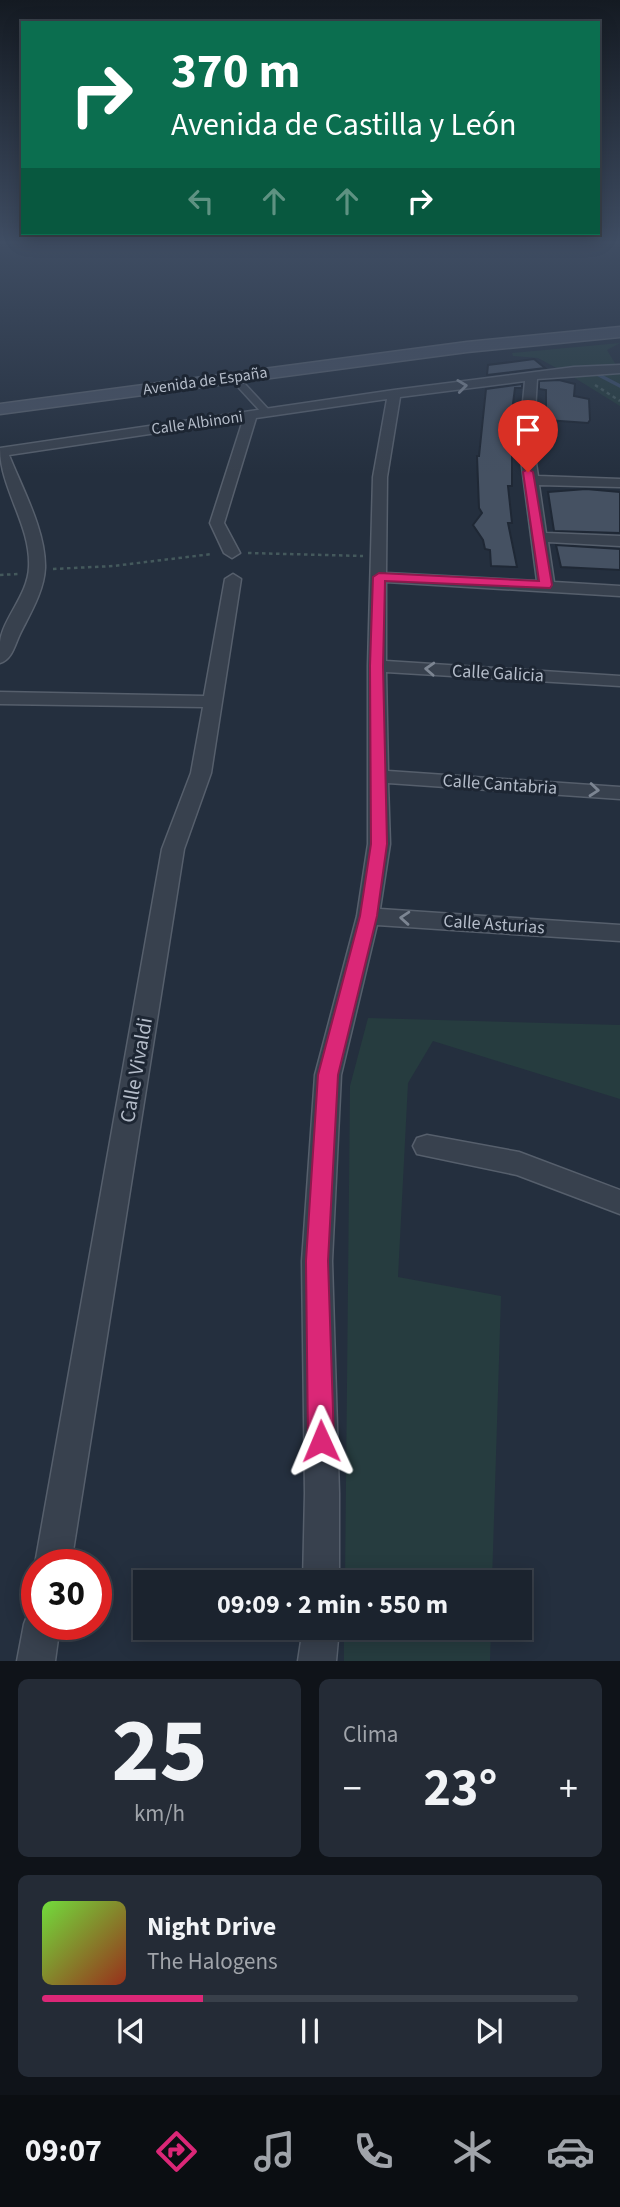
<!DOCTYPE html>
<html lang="es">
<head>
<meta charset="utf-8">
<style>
  :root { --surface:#1b232e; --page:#242b36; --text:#f1f3f6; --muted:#a0a4aa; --line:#39404a; --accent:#db2777 }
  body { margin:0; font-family:"Source Sans 3",sans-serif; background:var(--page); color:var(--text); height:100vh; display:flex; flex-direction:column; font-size:26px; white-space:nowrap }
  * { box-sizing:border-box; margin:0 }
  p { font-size:23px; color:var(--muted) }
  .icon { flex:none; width:38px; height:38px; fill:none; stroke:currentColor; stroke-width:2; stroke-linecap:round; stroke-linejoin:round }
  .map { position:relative; height:1661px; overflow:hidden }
  .side { display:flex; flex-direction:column; gap:18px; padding:18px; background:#0f1319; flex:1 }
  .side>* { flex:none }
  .guide { position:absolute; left:21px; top:21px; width:579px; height:214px; border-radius:0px; box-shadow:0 4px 18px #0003,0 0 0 2px var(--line); background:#0b6e4f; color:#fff; overflow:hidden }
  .speed { position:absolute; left:21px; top:1549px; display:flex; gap:14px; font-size:35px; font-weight:700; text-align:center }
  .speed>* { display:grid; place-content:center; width:91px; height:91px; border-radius:50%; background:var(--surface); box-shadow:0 4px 18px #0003,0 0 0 2px var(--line); line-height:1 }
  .speed .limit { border:10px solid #d22; background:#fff; color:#111 }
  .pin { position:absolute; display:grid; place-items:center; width:60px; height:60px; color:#fff; margin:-72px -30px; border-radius:50% 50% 50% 0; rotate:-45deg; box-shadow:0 0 7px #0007 }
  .pin .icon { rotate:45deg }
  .me { position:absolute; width:77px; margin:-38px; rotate:359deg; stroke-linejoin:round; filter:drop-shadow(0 0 5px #0008) }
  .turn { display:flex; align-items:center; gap:24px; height:147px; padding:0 35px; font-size:32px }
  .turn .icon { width:91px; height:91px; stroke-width:2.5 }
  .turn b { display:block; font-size:49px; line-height:60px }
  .lanes { display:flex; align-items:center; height:66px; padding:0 35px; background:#0003; justify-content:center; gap:35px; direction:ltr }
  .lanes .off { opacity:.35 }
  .big { font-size:52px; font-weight:700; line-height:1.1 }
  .side .tile { flex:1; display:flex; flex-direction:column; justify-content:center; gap:10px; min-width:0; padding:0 24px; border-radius:10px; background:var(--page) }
  .side .dial { align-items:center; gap:0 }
  .dial b { font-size:91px; line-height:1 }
  .song { display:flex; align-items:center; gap:21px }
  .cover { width:84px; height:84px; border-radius:10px; background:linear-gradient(135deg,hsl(100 70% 55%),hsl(10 70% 35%)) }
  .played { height:7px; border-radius:4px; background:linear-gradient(90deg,var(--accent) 30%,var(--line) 30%) }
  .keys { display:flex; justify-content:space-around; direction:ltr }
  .heat { display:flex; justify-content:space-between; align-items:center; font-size:38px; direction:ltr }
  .side .tiles { flex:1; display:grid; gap:18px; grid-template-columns:1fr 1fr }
  .tile:last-child { grid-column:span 2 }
  .trip { position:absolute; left:133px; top:1570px; width:399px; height:70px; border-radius:0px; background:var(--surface); box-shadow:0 4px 18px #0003,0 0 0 2px var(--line); font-weight:700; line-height:70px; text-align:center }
  .tab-bar { display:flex; height:112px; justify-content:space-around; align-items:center; background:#0b0e12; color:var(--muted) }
  .tab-bar .icon { width:49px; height:49px }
  .tab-bar .selected { color:var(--accent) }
  .tab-bar b { font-size:32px; color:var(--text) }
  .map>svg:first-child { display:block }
</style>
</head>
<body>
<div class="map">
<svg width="620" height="1661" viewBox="0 0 620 1661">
  <rect width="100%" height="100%" fill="#242f3e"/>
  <!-- green -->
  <g fill="#263c3f">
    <polygon points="620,343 607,350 616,365 560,370 538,358 513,356 512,353"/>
    <polygon points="620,372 620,406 570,375"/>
    <polygon points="368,1018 620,1025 620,1099 433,1041 408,1083 398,1277 501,1296 492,1582 345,1582 350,1086"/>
    <polygon points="344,1628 491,1628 490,1661 344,1661"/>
  </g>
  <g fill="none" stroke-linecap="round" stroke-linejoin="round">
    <!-- stream -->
    <polyline stroke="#394c67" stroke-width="3.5" points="597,374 620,386"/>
  </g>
  <!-- building -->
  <g fill="#455162" stroke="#1f2835" stroke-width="2">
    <polygon points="534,359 545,368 487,375 488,365"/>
    <polygon points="559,380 575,384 574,396 589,399 590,420 588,423 546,420 546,390 539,389 539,381"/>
    <polygon points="522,384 522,388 515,388 512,411 512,486 508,486 512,523 508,523 517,567 491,566 490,550 485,549 483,540 473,525 482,513 479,508 477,456 479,456 486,389"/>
    <polygon points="586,489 620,492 620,533 554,531 548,492"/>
    <polygon points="556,545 620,549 620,570 561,567"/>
  </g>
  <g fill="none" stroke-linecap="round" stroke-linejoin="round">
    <!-- pedestrian casing -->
    <g stroke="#565f6c" stroke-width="3">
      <polygon id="pedestrian" points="239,384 245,384 269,410 269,414 263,414 239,388"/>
    </g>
    <!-- minor casing -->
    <g stroke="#565f6c" stroke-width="3">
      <g id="minor">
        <path d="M620,365V373L537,379L533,444L538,476L620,479V487L539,485L546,533L620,536V546L548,542L554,582L620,586V596L386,582V661L620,676V686L386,672L388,771L620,787V799L388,783L390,844L380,909L620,925V941L377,925L341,1075L332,1261L339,1493V1582H303L305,1493L302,1261L315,1075L357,916L368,844V666L373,477L387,399L256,418L224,523L240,553L232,558L224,553L210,523L243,420L9,455C22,488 46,531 45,568C44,591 30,614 20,634C15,644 12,660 0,663C0,656 0,649 0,642C3,618 28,595 29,567C31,525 0,489 0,448L394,390L574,367ZM525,381L519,444L537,581L386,573L387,477L400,397Z"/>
        <polygon points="233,574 241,579 211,773 184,849 71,1564 37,1564 37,1568 35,1564 162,849 191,773 203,707 0,704 0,692 204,696 225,579"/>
        <polygon points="427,1135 519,1152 620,1190 620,1214 517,1175 417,1154 413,1146 417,1138"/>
        <polygon points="37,1608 37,1624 60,1624 55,1661 17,1661 24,1624 29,1611"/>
        <polygon points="303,1628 339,1628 336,1661 298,1661"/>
      </g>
    </g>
    <!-- secondary casing -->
    <g stroke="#565f6c" stroke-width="3">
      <polygon id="secondary" points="620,327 620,337 467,352 0,414 0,404 467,342"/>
    </g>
    <!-- path -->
    <g stroke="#44595c" stroke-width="2.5" stroke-dasharray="3.5 3.5" stroke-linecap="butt">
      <polyline points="595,385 620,401"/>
      <polyline points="248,553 363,556"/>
      <polyline points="53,569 113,566 212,554"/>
      <polyline points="0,575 18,574"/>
    </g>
    <!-- pedestrian -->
    <use href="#pedestrian" fill="#38414e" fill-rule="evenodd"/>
    <!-- minor -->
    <use href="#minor" fill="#38414e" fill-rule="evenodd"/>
    <!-- secondary -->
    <use href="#secondary" fill="#465061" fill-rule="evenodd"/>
  </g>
  <!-- one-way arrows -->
  <defs><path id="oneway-chevron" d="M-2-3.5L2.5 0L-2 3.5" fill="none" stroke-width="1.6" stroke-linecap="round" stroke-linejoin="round" transform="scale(1.75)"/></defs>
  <g stroke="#7c8592">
    <use href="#oneway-chevron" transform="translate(462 386) rotate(-7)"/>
    <use href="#oneway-chevron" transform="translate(430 669) rotate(-177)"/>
    <use href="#oneway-chevron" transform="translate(594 790) rotate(5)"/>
    <use href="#oneway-chevron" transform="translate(405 918) rotate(-176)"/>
  </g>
  <!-- sky -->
  <linearGradient id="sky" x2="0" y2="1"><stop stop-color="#141a22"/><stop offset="0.51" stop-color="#3f4d63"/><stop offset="1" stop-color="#3f4d63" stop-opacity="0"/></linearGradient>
  <rect width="620" height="475" fill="url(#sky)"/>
  <!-- route -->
  <polygon fill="#db2777" stroke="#8e194d" stroke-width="2" points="528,469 533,472 552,585 550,588 385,581 383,666 387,844 377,916 338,1075 328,1261 334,1441 330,1450 321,1454 312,1450 308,1441 306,1261 318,1075 360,916 371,844 370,666 373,577 379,573 539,581 523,472"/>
  <g text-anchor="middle" stroke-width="6" stroke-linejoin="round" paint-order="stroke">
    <!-- far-street labels -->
    <g font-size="16" fill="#b4bcc9" stroke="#1d2633">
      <text transform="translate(205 380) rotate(-8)" y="6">Avenida de España</text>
      <text transform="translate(197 422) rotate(-8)" y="6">Calle Albinoni</text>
    </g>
    <!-- street labels -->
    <g font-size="18" fill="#b4bcc9" stroke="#1d2633">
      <text transform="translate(498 673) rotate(3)" y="6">Calle Galicia</text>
      <text transform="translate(500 784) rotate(4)" y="6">Calle Cantabria</text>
      <text transform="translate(494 924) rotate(4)" y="6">Calle Asturias</text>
    </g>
    <!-- near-street labels -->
    <g font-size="21" fill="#b4bcc9" stroke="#1d2633">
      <text transform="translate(136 1070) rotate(-80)" y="7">Calle Vivaldi</text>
    </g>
  </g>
</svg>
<div class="speed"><div class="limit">30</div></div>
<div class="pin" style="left:528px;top:472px;background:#d93025"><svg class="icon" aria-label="arrive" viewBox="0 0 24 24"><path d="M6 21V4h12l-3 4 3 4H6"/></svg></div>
<svg class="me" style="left:321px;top:1441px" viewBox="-20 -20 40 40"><path d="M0-17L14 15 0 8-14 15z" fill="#db2777" stroke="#fff" stroke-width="4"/></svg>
<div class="trip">09:09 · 2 min · 550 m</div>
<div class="guide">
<div class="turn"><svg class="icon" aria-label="right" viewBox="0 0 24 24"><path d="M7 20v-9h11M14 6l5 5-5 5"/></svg><div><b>370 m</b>Avenida de Castilla y León</div></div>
<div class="lanes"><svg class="icon off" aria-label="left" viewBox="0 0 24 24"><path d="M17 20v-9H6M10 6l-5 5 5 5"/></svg><svg class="icon off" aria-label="ahead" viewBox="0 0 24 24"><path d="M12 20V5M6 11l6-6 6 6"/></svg><svg class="icon off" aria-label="ahead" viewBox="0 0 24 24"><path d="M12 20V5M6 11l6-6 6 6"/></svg><svg class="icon" aria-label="right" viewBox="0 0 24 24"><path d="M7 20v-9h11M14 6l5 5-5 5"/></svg></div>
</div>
</div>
<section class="side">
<div class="tiles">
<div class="tile dial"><b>25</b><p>km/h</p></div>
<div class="tile"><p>Clima</p>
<div class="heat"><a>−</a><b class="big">23°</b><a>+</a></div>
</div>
<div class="tile">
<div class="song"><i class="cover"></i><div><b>Night Drive</b><p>The Halogens</p></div></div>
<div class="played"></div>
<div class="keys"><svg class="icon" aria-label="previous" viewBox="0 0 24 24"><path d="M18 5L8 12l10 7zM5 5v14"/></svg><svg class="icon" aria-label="pause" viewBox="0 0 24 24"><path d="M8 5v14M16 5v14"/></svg><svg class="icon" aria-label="next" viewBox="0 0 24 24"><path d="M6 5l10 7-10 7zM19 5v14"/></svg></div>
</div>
</div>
</section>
<nav class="tab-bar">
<b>09:07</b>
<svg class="icon selected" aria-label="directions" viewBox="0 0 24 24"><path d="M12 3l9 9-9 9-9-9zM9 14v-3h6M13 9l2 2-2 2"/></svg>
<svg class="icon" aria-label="music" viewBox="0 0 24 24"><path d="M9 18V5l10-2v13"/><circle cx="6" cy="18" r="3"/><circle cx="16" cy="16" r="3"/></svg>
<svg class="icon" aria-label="phone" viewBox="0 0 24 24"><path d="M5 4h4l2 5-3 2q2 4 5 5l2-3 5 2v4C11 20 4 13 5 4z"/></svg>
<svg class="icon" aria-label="climate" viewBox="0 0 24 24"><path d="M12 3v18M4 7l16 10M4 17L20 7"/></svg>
<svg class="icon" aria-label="car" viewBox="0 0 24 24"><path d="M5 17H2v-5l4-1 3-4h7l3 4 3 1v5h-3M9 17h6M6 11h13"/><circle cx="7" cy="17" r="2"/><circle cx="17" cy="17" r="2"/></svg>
</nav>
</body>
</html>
